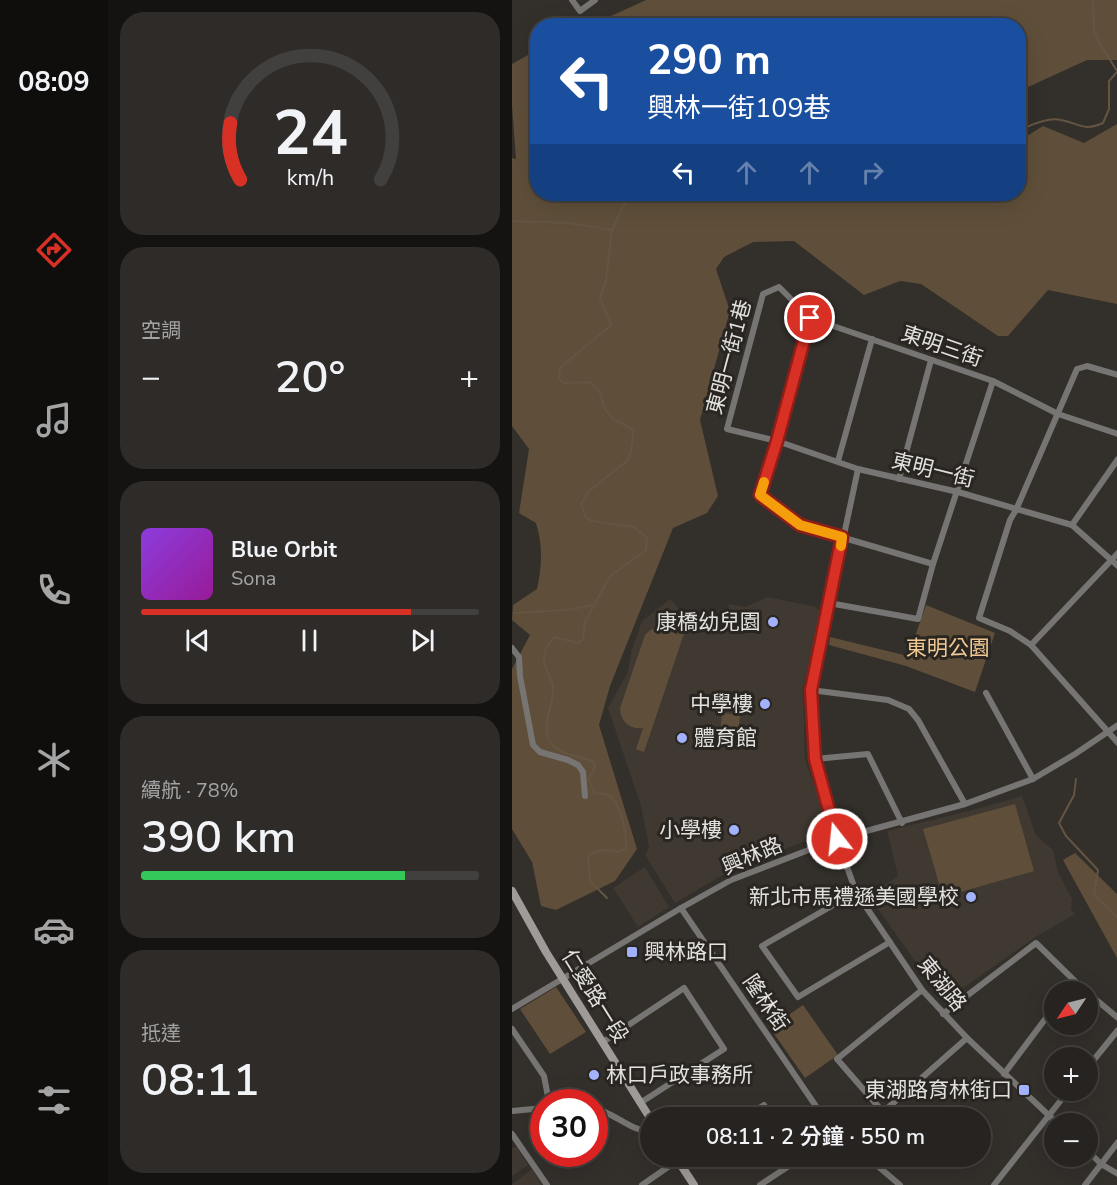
<!DOCTYPE html>
<html lang="zh-TW">
<head>
<meta charset="utf-8">
<style>
  :root { --surface:#262320; --page:#2e2b29; --text:#f1f3f6; --muted:#a4a4a5; --line:#42403e; --accent:#d93025 }
  body { margin:0; font-family:"Nunito Sans","Noto Sans TC",sans-serif; background:var(--page); color:var(--text); height:100vh; display:flex; flex-direction:column; font-size:22px; white-space:nowrap }
  * { box-sizing:border-box; margin:0 }
  p { font-size:20px; color:var(--muted) }
  .icon { flex:none; width:33px; height:33px; fill:none; stroke:currentColor; stroke-width:2; stroke-linecap:round; stroke-linejoin:round }
  .map { position:relative; flex:1; overflow:hidden }
  .panel { display:flex; flex-direction:column; gap:12px; padding:12px; background:#151312; width:404px }
  .panel>* { flex:none }
  .hud { position:absolute; left:18px; top:18px; width:496px; height:183px; border-radius:24px; box-shadow:0 6px 24px #0002,0 0 0 2px var(--line); background:#1a4fa0; color:#fff; overflow:hidden }
  .needle { width:39px; rotate:235deg }
  .buttons { position:absolute; left:532px; top:981px; display:grid; gap:12px }
  .buttons a { display:grid; place-items:center; width:54px; height:54px; border-radius:50%; background:var(--surface); box-shadow:0 6px 24px #0002,0 0 0 2px var(--line); font-size:30px }
  .speed { position:absolute; left:18px; top:1089px; display:flex; gap:12px; font-size:30px; font-weight:700; text-align:center }
  .speed>* { display:grid; place-content:center; width:78px; height:78px; border-radius:50%; background:var(--surface); box-shadow:0 6px 24px #0002,0 0 0 2px var(--line); line-height:1 }
  .speed .limit { border:9px solid #d22; background:#fff; color:#111 }
  .pin { position:absolute; display:grid; place-items:center; width:51px; height:51px; color:#fff; margin:-26px; border:3px solid #fff; border-radius:50%; box-shadow:0 2px 6px #0007 }
  .me { position:absolute; width:66px; margin:-33px; rotate:344deg; stroke-linejoin:round; filter:drop-shadow(0 0 4px #0008) }
  .turn { display:flex; align-items:center; gap:21px; height:126px; padding:0 18px; font-size:27px }
  .turn .icon { width:78px; height:78px; stroke-width:2.5 }
  .turn b { display:block; font-size:42px; line-height:51px }
  .lanes { display:flex; align-items:center; height:57px; padding:0 18px; background:#0003; justify-content:center; gap:30px; direction:ltr }
  .lanes .off { opacity:.35 }
  .big { font-size:45px; font-weight:600; line-height:1.1 }
  .panel .tile { flex:1; display:flex; flex-direction:column; justify-content:center; gap:9px; min-width:0; padding:0 21px; border-radius:24px; background:var(--page) }
  .panel .dial { align-items:center; gap:0 }
  .dial svg { height:156px; overflow:visible; fill:none; stroke:var(--line); stroke-width:7; stroke-linecap:round; text-anchor:middle }
  .dial text { fill:var(--text); stroke:none }
  .song { display:flex; align-items:center; gap:18px }
  .cover { width:72px; height:72px; border-radius:9px; background:linear-gradient(135deg,hsl(270 70% 55%),hsl(300 70% 35%)) }
  .played { height:6px; border-radius:3px; background:linear-gradient(90deg,var(--accent) 80%,var(--line) 80%) }
  .keys { display:flex; justify-content:space-around; direction:ltr }
  .heat { display:flex; justify-content:space-between; align-items:center; font-size:33px; direction:ltr }
  .charge { height:9px; border-radius:4px; background:linear-gradient(90deg,#34c759 78%,var(--line) 0) }
  .trip { position:absolute; left:128px; top:1107px; width:351px; height:60px; border-radius:30px; background:var(--surface); box-shadow:0 6px 24px #0002,0 0 0 2px var(--line); font-weight:600; line-height:60px; text-align:center }
  main { display:flex; flex:1; min-height:0 }
  .tab-bar { display:flex; flex-direction:column; width:108px; justify-content:space-around; align-items:center; background:#0f0e0d; color:var(--muted) }
  .tab-bar .icon { width:42px; height:42px }
  .tab-bar .selected { color:var(--accent) }
  .tab-bar b { font-size:27px; color:var(--text) }
  .map>svg:first-child { display:block }
</style>
</head>
<body>
<main>
<nav class="tab-bar">
<b>08:09</b>
<svg class="icon selected" aria-label="directions" viewBox="0 0 24 24"><path d="M12 3l9 9-9 9-9-9zM9 14v-3h6M13 9l2 2-2 2"/></svg>
<svg class="icon" aria-label="music" viewBox="0 0 24 24"><path d="M9 18V5l10-2v13"/><circle cx="6" cy="18" r="3"/><circle cx="16" cy="16" r="3"/></svg>
<svg class="icon" aria-label="phone" viewBox="0 0 24 24"><path d="M5 4h4l2 5-3 2q2 4 5 5l2-3 5 2v4C11 20 4 13 5 4z"/></svg>
<svg class="icon" aria-label="climate" viewBox="0 0 24 24"><path d="M12 3v18M4 7l16 10M4 17L20 7"/></svg>
<svg class="icon" aria-label="car" viewBox="0 0 24 24"><path d="M5 17H2v-5l4-1 3-4h7l3 4 3 1v5h-3M9 17h6M6 11h13"/><circle cx="7" cy="17" r="2"/><circle cx="17" cy="17" r="2"/></svg>
<svg class="icon" aria-label="filters" viewBox="0 0 24 24"><path d="M4 7h16M4 17h16"/><circle cx="9" cy="7" r="2"/><circle cx="15" cy="17" r="2"/></svg>
</nav>
<section class="panel">
<div class="tile dial"><svg viewBox="0 0 100 80">
<path d="M14 69A42 42 0 1 1 86 69"/>
<path d="M14 69A42 42 0 0 1 9 40" stroke="#d93025"/>
<text x="50" y="56" font-size="32" font-weight="700">24</text>
<text x="50" y="72" font-size="11">km/h</text>
</svg></div>
<div class="tile"><p>空調</p>
<div class="heat"><a>−</a><b class="big">20°</b><a>+</a></div>
</div>
<div class="tile">
<div class="song"><i class="cover"></i><div><b>Blue Orbit</b><p>Sona</p></div></div>
<div class="played"></div>
<div class="keys"><svg class="icon" aria-label="previous" viewBox="0 0 24 24"><path d="M18 5L8 12l10 7zM5 5v14"/></svg><svg class="icon" aria-label="pause" viewBox="0 0 24 24"><path d="M8 5v14M16 5v14"/></svg><svg class="icon" aria-label="next" viewBox="0 0 24 24"><path d="M6 5l10 7-10 7zM19 5v14"/></svg></div>
</div>
<div class="tile"><p>續航 · 78%</p><b class="big">390 km</b><div class="charge"></div></div>
<div class="tile"><p>抵達</p><b class="big">08:11</b></div>
</section>
<div class="map">
<svg width="606" height="1185" viewBox="0 0 606 1185">
  <rect width="100%" height="100%" fill="#332f2b"/>
  <!-- built -->
  <g fill="#403931">
    <polygon points="256,597 304,607 308,611 303,644 291,687 293,760 316,823 308,835 214,873 163,903 133,855 137,847 129,806 96,708 116,672 119,652 130,621 158,599 183,626 213,630 217,604 233,607"/>
    <polygon points="510,796 524,835 541,850 546,872 560,899 559,909 563,914 522,938 437,998 430,999 357,896 386,876 375,831 457,811"/>
    <polygon points="133,867 157,907 126,927 101,888"/>
    <polygon points="5,1147 16,1165 0,1176 0,1148"/>
    <polygon points="20,1169 30,1185 0,1185 0,1184"/>
  </g>
  <!-- green -->
  <g fill="#5f4f3a">
    <polygon points="134,0 605,0 605,60 575,60 514,88 507,88 507,26 88,25 88,21"/>
    <path d="M25,50L26,194H507V141L531,126L572,143L605,124V304L536,290L496,336H486L409,284L388,281L352,295L282,241L241,242L212,257L204,269L218,311L188,420L206,496L195,513L161,528L98,686L87,725L125,849L103,881L44,910L29,906L20,862L0,829V669L18,635L0,620L1,605L25,589C30,567 31,545 24,523L7,513L17,449L0,426V158L4,159L0,106V64Z"/>
    <polygon points="414,605 483,633 463,692 394,666 317,645 318,637 396,656"/>
    <path d="M168,624L175,625L132,752L124,749L131,728C118,730 108,721 108,708L133,635C144,624 154,625 165,635Z"/>
    <polygon points="210,713 228,715 225,746 207,744"/>
    <polygon points="503,804 522,871 431,897 411,829"/>
    <polygon points="563,853 605,894 605,958 551,860"/>
    <polygon points="44,987 74,1032 38,1054 8,1009"/>
    <polygon points="291,1005 326,1055 293,1078 258,1028"/>
  </g>
  <g fill="none" stroke-linecap="round" stroke-linejoin="round">
    <!-- stream -->
    <g stroke="#645543" stroke-width="2">
      <polyline points="581,0 582,29 588,44 605,71"/>
      <path d="M507,130C520,125 535,117 549,120C567,123 571,132 591,123L597,109V81L606,71"/>
      <polyline points="0,221 56,223 100,230"/>
      <polyline points="2,613 54,610 82,605"/>
      <polyline points="564,779 562,795 547,823 554,836 586,870 582,895 606,918"/>
      <path d="M95,898L78,881L76,855L90,850L106,852L114,849C115,836 109,801 96,795C92,794 86,793 82,793L77,779L83,767L81,761C69,757 51,755 42,746C25,729 43,706 41,687C40,678 33,670 32,661C31,651 36,643 43,637L66,643L71,639L73,622L98,576L134,550L135,538L122,527L80,521L74,518L69,504L76,492L117,459L121,439L120,429L100,418L93,409L87,390L77,382L52,383L47,379L48,368L99,325L88,298L94,280L100,230L117,194"/>
    </g>
    <!-- minor -->
    <g stroke="#777573" stroke-width="6">
      <polyline points="60,0 68,11 83,0"/>
      <polyline points="298,318 265,441 248,495 288,525 421,564"/>
      <polyline points="606,375 575,366 565,369 504,510 498,520 467,618 498,631 519,645 606,743"/>
      <polyline points="606,434 546,414 481,381 298,318 267,287 251,294 215,429 265,441 346,469 446,492 560,525 606,566"/>
      <polyline points="326,461 360,339"/>
      <polyline points="346,469 299,690 303,759 325,839 344,892 410,990 455,1038 546,1124"/>
      <polyline points="387,479 419,360"/>
      <polyline points="560,525 606,459"/>
      <polyline points="317,603 406,619 421,564 481,381"/>
      <polyline points="519,645 606,553"/>
      <polyline points="0,648 7,657 8,676 21,745 28,752 56,760 66,765 71,772 73,796"/>
      <polyline points="299,690 376,700 397,709 406,720 453,804"/>
      <polyline points="474,693 521,779"/>
      <polyline points="303,759 356,754 390,823"/>
      <polyline points="344,892 250,946 286,997 378,942"/>
      <polyline points="169,908 312,1118"/>
      <polyline points="410,990 325,1059 371,1112 455,1038"/>
      <polyline points="554,992 562,982"/>
      <polyline points="576,993 606,1018"/>
      <polyline points="0,1009 169,908 219,880 325,839 453,804 521,779 563,754 606,725"/>
      <polyline points="431,1014 524,943 574,992"/>
      <polyline points="0,1029 32,1076 37,1102"/>
      <polyline points="91,1042 172,988 212,1049 128,1103"/>
      <polyline points="576,1067 606,1030"/>
      <polyline points="492,1074 543,1006"/>
      <path d="M82,1108C102,1113 118,1130 138,1132"/>
      <polyline points="0,1111 32,1108"/>
      <polyline points="232,1118 252,1105 259,1118"/>
      <polyline points="0,1134 35,1185"/>
      <polyline points="576,1151 589,1164 606,1174"/>
      <polyline points="354,1156 388,1185"/>
      <polyline points="130,1185 172,1156"/>
      <polyline points="248,1185 286,1160 283,1156"/>
      <polyline points="482,1185 557,1090"/>
      <polyline points="573,1185 606,1142"/>
    </g>
    <!-- secondary -->
    <g stroke="#9e9b98" stroke-width="8">
      <polyline points="0,891 34,952 138,1118"/>
      <polyline points="163,1156 182,1185"/>
    </g>
  </g>
  <g fill="none" stroke-linecap="round" stroke-linejoin="round">
    <!-- route casing -->
    <g stroke="#8d1f18" stroke-width="15">
      <polyline id="route" points="298,318 265,441 248,495 288,525 330,537 299,690 303,759 325,839"/>
    </g>
    <!-- route -->
    <use href="#route" stroke="#d93025" stroke-width="10"/>
    <!-- slow -->
    <polyline stroke="#f59e0b" stroke-width="10" points="252,482 248,495 288,525 330,537 329,546"/>
  </g>
  <!-- markers -->
  <g fill="#a3b2fd" stroke="#292622" stroke-width="2">
    <circle cx="261" cy="622" r="6"/>
    <circle cx="253" cy="704" r="6"/>
    <circle cx="170" cy="738" r="6"/>
    <circle cx="222" cy="830" r="6"/>
    <circle cx="459" cy="897" r="6"/>
    <rect x="114" y="946" width="12" height="12" rx="3"/>
    <circle cx="82" cy="1075" r="6"/>
    <rect x="506" y="1084" width="12" height="12" rx="3"/>
  </g>
  <g text-anchor="middle" stroke-width="6" stroke-linejoin="round" paint-order="stroke">
    <!-- street labels -->
    <g font-size="21" fill="#e3e1de" stroke="#292622">
      <text transform="translate(430 346) rotate(19)" y="7">東明三街</text>
      <text transform="translate(217 357) rotate(-75)" y="7">東明一街1巷</text>
      <text transform="translate(421 470) rotate(14)" y="7">東明一街</text>
      <text transform="translate(240 856) rotate(-23)" y="7">興林路</text>
      <text transform="translate(430 984) rotate(51)" y="7">東湖路</text>
      <text transform="translate(83 996) rotate(58)" y="7">仁愛路一段</text>
      <text transform="translate(254 1003) rotate(56)" y="7">隆林街</text>
    </g>
    <!-- poi labels -->
    <g font-size="21" fill="#e3e1de" stroke="#292622" text-anchor="end">
      <text x="249" y="629">康橋幼兒園</text>
      <text x="241" y="711">中學樓</text>
      <text x="182" y="745" text-anchor="start">體育館</text>
      <text x="210" y="837">小學樓</text>
      <text x="447" y="904">新北市馬禮遜美國學校</text>
      <text x="132" y="959" text-anchor="start">興林路口</text>
      <text x="94" y="1082" text-anchor="start">林口戶政事務所</text>
      <text x="500" y="1097">東湖路育林街口</text>
    </g>
    <!-- park labels -->
    <g font-size="21" fill="#f2c892" stroke="#292622">
      <text x="436" y="655">東明公園</text>
    </g>
  </g>
</svg>
<div class="buttons">
<a><svg class="needle" viewBox="-14 -14 28 28"><path d="M0-13l5 13h-10z" fill="#e53935"/><path d="M0 13l5-13h-10z" fill="#a4a4a5"/></svg></a>
<a>+</a>
<a>−</a>
</div>
<div class="speed"><div class="limit">30</div></div>
<div class="pin" style="left:298px;top:318px;background:#d93025"><svg class="icon" aria-label="arrive" viewBox="0 0 24 24"><path d="M6 21V4h12l-3 4 3 4H6"/></svg></div>
<svg class="me" style="left:325px;top:839px" viewBox="-20 -20 40 40"><circle r="17" fill="#d93025" stroke="#fff" stroke-width="3"/><path d="M0-11L8 9 0 5-8 9z" fill="#fff"/></svg>
<div class="trip">08:11 · 2 分鐘 · 550 m</div>
<div class="hud">
<div class="turn"><svg class="icon" aria-label="left" viewBox="0 0 24 24"><path d="M17 20v-9H6M10 6l-5 5 5 5"/></svg><div><b>290 m</b>興林一街109巷</div></div>
<div class="lanes"><svg class="icon" aria-label="left" viewBox="0 0 24 24"><path d="M17 20v-9H6M10 6l-5 5 5 5"/></svg><svg class="icon off" aria-label="ahead" viewBox="0 0 24 24"><path d="M12 20V5M6 11l6-6 6 6"/></svg><svg class="icon off" aria-label="ahead" viewBox="0 0 24 24"><path d="M12 20V5M6 11l6-6 6 6"/></svg><svg class="icon off" aria-label="right" viewBox="0 0 24 24"><path d="M7 20v-9h11M14 6l5 5-5 5"/></svg></div>
</div>
</div>
</main>
</body>
</html>
